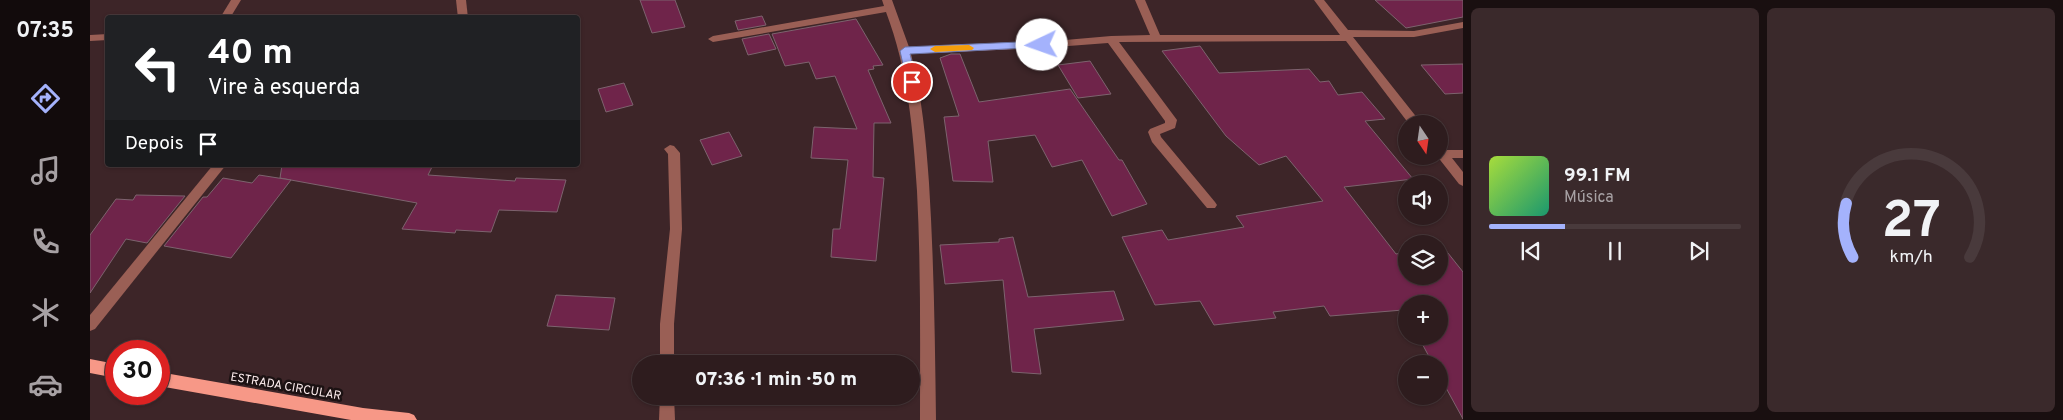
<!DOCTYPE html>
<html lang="pt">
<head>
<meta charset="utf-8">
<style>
  :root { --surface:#2e1c1e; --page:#3a292b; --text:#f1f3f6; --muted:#a7a1a4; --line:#493a3c; --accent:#a4b2fc }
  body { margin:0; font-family:Overpass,sans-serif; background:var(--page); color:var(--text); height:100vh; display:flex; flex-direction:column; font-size:19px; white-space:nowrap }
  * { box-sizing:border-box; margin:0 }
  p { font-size:16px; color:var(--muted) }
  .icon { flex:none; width:28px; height:28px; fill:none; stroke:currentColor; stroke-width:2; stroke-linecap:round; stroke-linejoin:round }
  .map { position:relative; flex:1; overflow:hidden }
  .side { display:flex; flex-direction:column; gap:8px; padding:8px; background:#190f10; width:600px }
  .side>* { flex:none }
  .hud { position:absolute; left:15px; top:15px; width:475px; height:152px; border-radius:5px; box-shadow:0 1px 4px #0004,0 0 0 1px var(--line); background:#202124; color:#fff; overflow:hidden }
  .needle { width:32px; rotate:167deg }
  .buttons { position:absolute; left:1308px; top:115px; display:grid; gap:10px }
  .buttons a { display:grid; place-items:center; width:50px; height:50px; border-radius:50%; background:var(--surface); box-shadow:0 1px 4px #0004,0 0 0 1px var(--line); font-size:25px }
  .speed { position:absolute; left:15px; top:340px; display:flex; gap:10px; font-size:25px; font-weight:700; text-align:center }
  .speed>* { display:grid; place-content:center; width:65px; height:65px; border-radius:50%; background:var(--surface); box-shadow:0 1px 4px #0004,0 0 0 1px var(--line); line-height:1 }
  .speed .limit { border:8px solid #d22; background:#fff; color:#111 }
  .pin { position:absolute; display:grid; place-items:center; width:42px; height:42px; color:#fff; margin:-21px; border:2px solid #fff; border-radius:50%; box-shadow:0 1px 5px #0007 }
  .me { position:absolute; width:55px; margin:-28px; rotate:267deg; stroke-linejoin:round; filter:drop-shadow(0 0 4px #0008) }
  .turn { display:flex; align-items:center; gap:18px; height:105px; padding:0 20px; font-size:22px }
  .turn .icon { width:65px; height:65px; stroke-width:2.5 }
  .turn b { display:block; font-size:35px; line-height:42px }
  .then { display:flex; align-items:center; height:48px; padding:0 20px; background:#0003; gap:10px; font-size:19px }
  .side .tile { flex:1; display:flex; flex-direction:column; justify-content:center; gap:8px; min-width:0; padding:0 18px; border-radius:8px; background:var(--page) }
  .side .dial { align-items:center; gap:0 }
  .dial svg { height:130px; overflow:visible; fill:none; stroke:var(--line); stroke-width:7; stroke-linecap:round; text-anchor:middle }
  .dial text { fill:var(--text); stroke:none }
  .song { display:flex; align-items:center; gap:15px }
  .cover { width:60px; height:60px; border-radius:8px; background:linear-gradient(135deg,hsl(80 70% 55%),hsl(160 70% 35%)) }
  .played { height:5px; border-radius:2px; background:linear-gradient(90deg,var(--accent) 30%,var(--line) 30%) }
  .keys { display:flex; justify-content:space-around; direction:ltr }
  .side .tiles { flex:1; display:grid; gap:8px; grid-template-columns:repeat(2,1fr) }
  .trip { position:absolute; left:542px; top:355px; width:288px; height:50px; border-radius:25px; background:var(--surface); box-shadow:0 1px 4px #0004,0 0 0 1px var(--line); font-weight:800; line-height:50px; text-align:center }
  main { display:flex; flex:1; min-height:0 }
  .menu { display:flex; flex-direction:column; width:90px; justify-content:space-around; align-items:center; background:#120b0c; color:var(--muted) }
  .menu .icon { width:35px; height:35px }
  .menu .selected { color:var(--accent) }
  .menu b { font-size:22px; color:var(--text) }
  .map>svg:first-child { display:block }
</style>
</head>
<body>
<main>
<nav class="menu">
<b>07:35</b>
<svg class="icon selected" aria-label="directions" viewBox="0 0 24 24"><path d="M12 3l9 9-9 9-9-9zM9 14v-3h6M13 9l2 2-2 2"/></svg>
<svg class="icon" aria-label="music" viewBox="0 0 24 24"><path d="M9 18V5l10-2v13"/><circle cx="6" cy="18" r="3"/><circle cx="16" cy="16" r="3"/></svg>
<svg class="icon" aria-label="phone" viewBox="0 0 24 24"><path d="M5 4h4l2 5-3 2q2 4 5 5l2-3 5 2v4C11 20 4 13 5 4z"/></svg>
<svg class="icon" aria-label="climate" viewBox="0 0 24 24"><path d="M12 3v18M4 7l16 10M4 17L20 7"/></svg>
<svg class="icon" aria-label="car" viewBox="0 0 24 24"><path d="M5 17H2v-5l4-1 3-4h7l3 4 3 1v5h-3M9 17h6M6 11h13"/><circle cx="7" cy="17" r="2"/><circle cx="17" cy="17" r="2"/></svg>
</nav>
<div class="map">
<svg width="1373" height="420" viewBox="0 0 1373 420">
  <rect width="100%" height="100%" fill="#3d2528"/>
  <!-- building -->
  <g fill="#6f244a" stroke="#7d636e">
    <polygon points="550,0 585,0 595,27 562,33"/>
    <polygon points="1285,0 1373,0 1373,17 1316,28"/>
    <polygon points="672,16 676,25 648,30 645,21"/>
    <polygon points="766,19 793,65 783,66 784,69 778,70 801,123 784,123 783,177 794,178 786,261 741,257 743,229 750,229 758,160 721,158 724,127 767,129 745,76 726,79 719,62 695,66 682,34"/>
    <polygon points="679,34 686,49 658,55 652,39"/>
    <polygon points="1110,46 1129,73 1219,69 1230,82 1239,81 1248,95 1272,92 1295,119 1275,121 1323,179 1254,187 1306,254 1316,252 1316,276 1349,276 1349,248 1354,248 1373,272 1373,419 1349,375 1349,364 1343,364 1328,336 1349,336 1349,304 1316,304 1316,315 1313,310 1240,316 1234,306 1183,312 1186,318 1124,325 1110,301 1065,305 1032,237 1072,230 1078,240 1154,227 1146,216 1233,201 1196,156 1169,165 1136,136 1072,51"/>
    <polygon points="861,54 870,54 889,102 980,89 1029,160 1032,160 1057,204 1022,216 992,160 962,167 945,135 898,141 903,182 863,181 854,117 869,116 850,58"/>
    <polygon points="1000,61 1021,94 988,98 968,65"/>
    <polygon points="1373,64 1373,93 1355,94 1331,65"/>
    <polygon points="534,83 543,105 516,112 508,89"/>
    <polygon points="639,132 652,156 622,165 610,140"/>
    <polygon points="192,165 343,165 338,175 425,181 426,178 476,180 467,212 409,210 401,232 366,230 365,233 312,229 327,203 190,178"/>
    <polygon points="169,175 201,180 141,258 74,246 113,197 117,197 133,178 162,183"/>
    <polygon points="46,195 95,196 57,243 36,239 0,293 0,235 26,199 43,200"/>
    <polygon points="923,237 938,297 1024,291 1034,320 944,329 951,374 922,372 913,280 855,284 850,245 909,242 909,239"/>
    <polygon points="466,295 525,298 519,330 457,326"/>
  </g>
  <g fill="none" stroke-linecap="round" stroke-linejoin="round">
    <!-- minor -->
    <g fill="#9a5f55" fill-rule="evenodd">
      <polygon points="141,0 151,0 140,18 130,18"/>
      <polygon points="366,0 376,0 378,18 368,18"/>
      <path d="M792,0H802L819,47L952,42L1021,36L1060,35L1045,0H1055L1070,35H1250L1224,0H1234L1258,30L1324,31L1373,22V28L1324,37H1263L1332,124H1319L1256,41L1029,42L1087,120L1085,128L1070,134L1071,137L1125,202L1127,205L1125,208H1117L1062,142L1058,132L1060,129L1075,123V121L1018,43L952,48L821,54C832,96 836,140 839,183C844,262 845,341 846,420H830C830,344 831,267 827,191C823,130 818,70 796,12L623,42L618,39L623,36L794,6Z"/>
      <polygon points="18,34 18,40 0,41 0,35"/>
      <polygon points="580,145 584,146 590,153 592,229 584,324 584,364 570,364 570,324 580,229 578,154 574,149"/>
      <polygon points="1349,146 1355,150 1373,150 1373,158 1362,158 1373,172 1373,186 1369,184 1347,156"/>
      <polygon points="123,165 136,165 5,329 0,331 0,315"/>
      <polygon points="570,396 584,396 585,420 569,420"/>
    </g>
    <!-- major -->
    <g fill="#f79887" fill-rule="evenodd">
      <polygon points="0,359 26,364 26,378 0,373"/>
      <polygon points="69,372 273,408 319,413 324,415 327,420 261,420 69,386"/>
    </g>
  </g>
  <!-- route -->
  <polygon fill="#a4b2fc" stroke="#6b74a4" points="952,41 956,45 955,47 820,54 827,82 822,86 817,82 810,51 815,47"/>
  <!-- slow -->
  <polygon fill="#f59e0b" points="879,45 884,48 882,50 845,52 840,49 845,46"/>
  <g text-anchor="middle" stroke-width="5" stroke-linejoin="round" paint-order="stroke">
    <!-- street labels -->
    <g font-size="12" fill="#feeeef" stroke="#1c1213">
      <text transform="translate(196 386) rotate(10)" y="4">ESTRADA CIRCULAR</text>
    </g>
  </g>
</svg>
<div class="buttons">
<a><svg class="needle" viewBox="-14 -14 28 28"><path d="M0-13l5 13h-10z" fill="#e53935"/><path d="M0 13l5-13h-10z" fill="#a7a1a4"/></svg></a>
<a><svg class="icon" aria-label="sound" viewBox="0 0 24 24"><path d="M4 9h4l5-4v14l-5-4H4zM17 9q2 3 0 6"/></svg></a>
<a><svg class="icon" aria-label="layers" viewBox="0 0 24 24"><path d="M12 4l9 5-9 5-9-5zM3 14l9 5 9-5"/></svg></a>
<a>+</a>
<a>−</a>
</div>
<div class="speed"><div class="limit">30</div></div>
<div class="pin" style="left:822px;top:82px;background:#d93025"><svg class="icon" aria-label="arrive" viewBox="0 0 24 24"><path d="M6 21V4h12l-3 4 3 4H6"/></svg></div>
<svg class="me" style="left:952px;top:45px" viewBox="-20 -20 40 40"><circle r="19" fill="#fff"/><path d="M0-13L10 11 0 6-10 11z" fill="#a4b2fc"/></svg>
<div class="trip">07:36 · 1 min · 50 m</div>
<div class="hud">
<div class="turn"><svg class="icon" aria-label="left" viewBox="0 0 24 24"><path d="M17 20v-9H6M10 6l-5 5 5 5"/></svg><div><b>40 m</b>Vire à esquerda</div></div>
<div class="then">Depois<svg class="icon" aria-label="arrive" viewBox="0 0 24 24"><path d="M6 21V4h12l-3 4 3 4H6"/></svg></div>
</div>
</div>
<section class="side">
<div class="tiles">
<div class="tile">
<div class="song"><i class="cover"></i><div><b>99.1 FM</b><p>Música</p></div></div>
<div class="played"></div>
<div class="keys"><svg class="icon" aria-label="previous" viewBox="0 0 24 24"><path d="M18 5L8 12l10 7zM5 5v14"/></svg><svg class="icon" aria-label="pause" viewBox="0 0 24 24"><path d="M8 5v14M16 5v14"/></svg><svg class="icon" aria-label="next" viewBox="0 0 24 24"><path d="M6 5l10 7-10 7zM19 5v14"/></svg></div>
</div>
<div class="tile dial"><svg viewBox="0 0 100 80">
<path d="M14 69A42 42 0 1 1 86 69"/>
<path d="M14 69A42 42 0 0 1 10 36" stroke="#a4b2fc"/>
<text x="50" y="56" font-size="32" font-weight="700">27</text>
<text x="50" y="72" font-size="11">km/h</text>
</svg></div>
</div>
</section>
</main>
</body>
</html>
